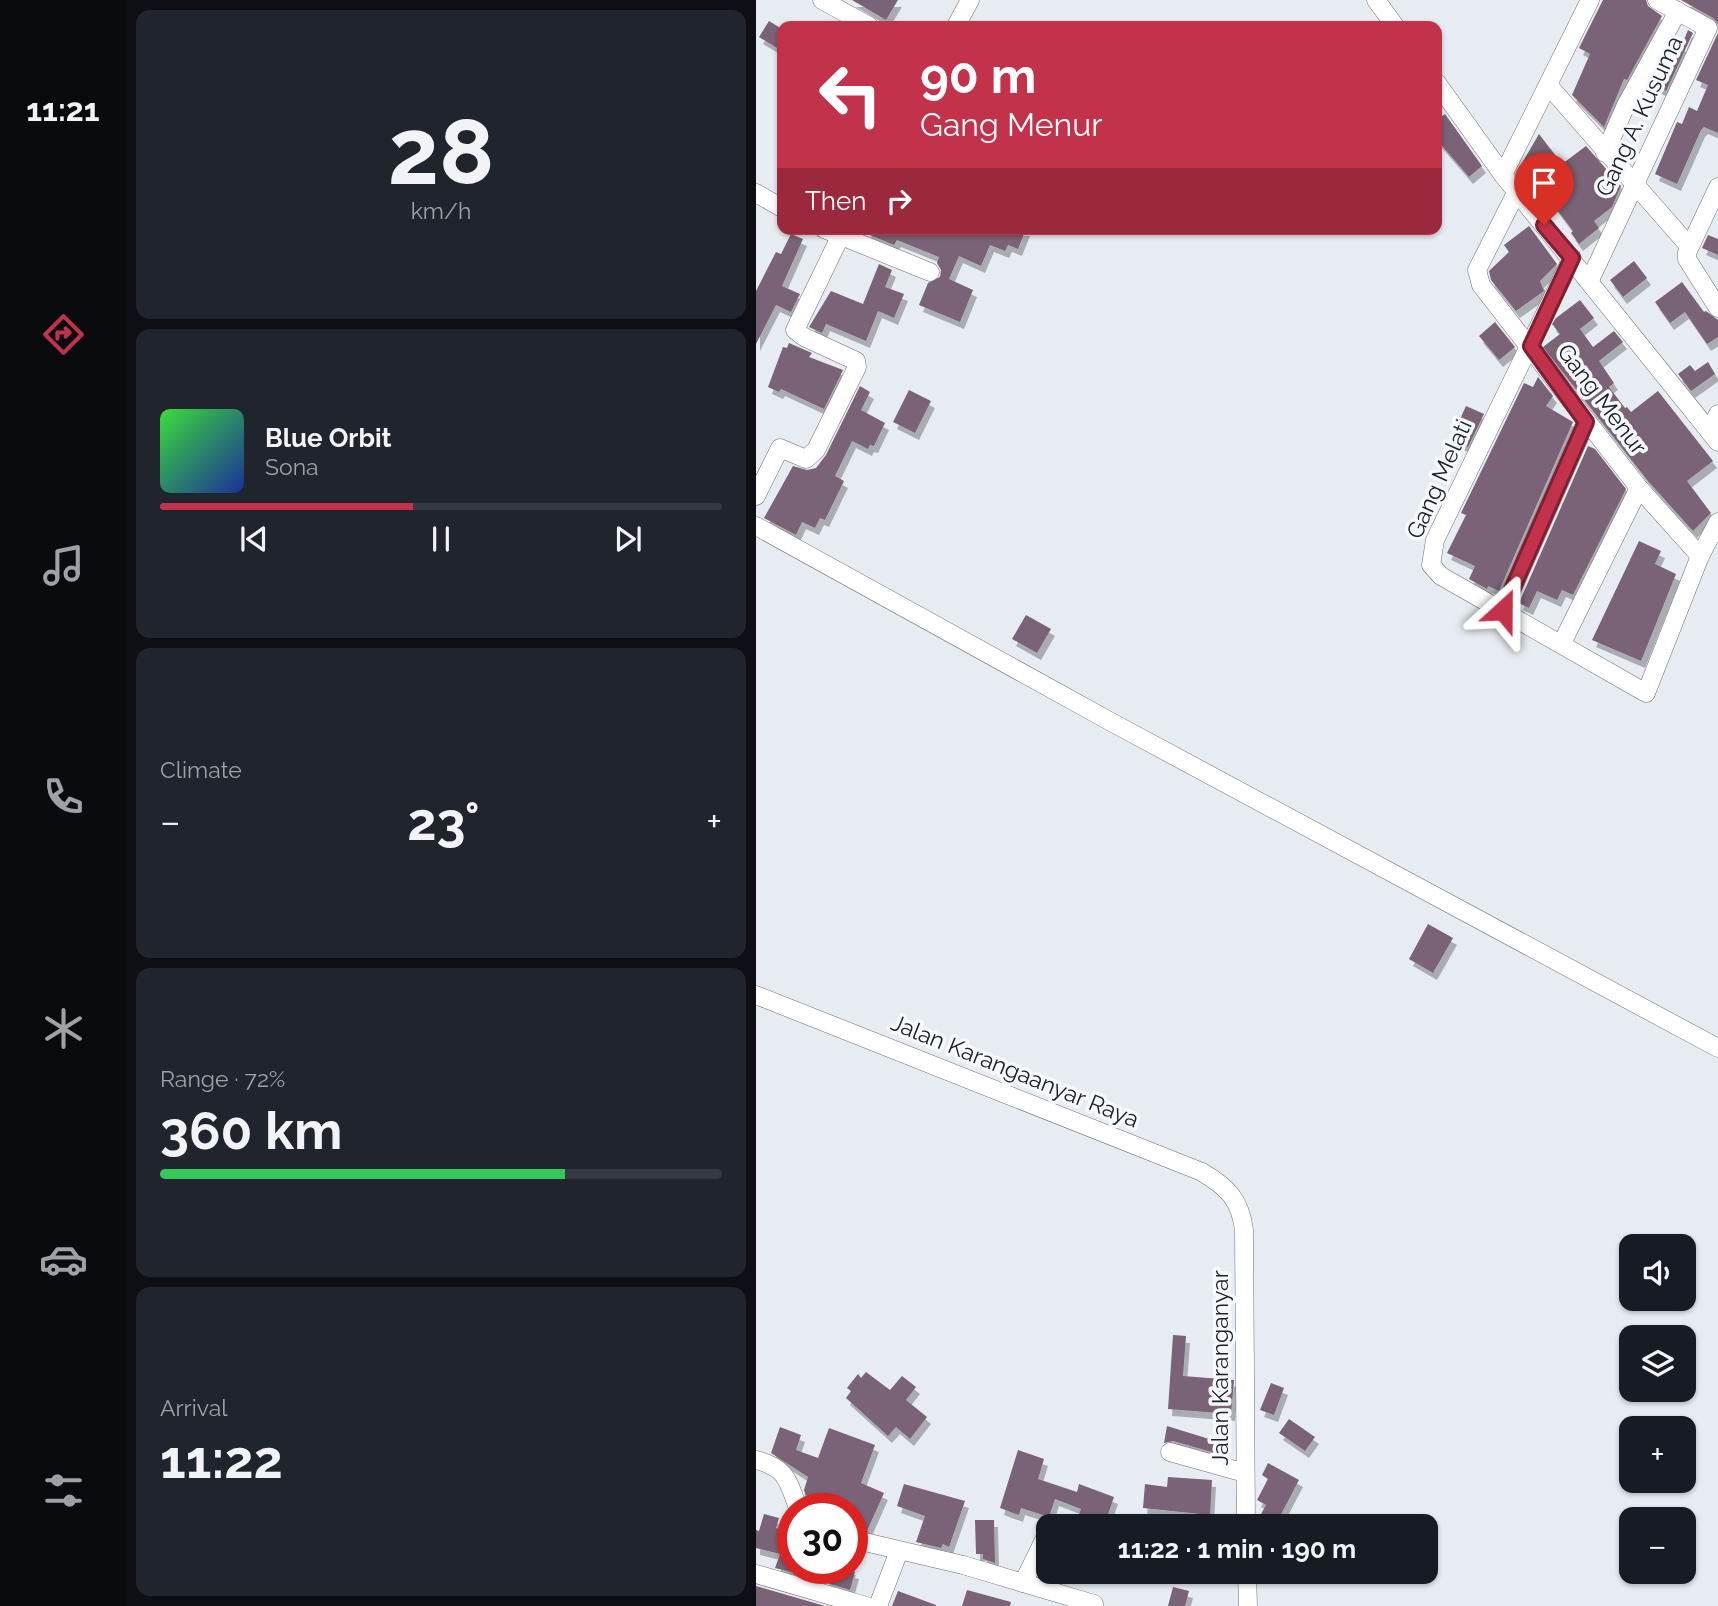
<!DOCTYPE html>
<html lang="en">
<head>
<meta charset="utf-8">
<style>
  :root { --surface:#171b24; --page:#20242c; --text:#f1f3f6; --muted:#9ea1a6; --line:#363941; --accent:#c2324b }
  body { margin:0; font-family:Raleway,sans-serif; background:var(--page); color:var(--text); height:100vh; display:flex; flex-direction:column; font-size:26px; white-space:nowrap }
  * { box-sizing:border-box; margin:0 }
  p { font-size:23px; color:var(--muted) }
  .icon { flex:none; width:38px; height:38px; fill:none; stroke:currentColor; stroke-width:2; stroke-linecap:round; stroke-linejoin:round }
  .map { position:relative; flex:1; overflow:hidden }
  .details { display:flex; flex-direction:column; gap:10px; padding:10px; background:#0d0f14; width:630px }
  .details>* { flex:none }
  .guide { position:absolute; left:21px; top:21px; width:665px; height:214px; border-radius:14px; box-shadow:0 2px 5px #0004; background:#c2324b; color:#fff; overflow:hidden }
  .tools { position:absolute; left:863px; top:1234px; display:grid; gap:14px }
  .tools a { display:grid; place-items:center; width:77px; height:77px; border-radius:14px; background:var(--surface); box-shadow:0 2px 5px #0004; font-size:35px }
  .speed { position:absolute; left:21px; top:1493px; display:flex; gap:14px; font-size:35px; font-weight:700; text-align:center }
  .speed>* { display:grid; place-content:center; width:91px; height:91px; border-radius:50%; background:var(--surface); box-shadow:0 2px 5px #0004; line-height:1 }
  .speed .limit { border:10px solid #d22; background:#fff; color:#111 }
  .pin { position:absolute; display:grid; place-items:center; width:60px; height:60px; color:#fff; margin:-72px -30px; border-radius:50% 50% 50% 0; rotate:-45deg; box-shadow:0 0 7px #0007 }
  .pin .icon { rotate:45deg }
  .me { position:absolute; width:77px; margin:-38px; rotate:24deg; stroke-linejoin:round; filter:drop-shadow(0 0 5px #0008) }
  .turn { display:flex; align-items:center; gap:24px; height:147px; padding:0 28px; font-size:32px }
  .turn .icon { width:91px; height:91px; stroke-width:2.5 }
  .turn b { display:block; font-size:49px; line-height:60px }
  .then { display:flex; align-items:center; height:66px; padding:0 28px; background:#0003; gap:14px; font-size:26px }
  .big { font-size:52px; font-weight:700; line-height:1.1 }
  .details .card { flex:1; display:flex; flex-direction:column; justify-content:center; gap:10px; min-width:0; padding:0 24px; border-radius:14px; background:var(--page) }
  .details .dial { align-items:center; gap:0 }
  .dial b { font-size:91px; line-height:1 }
  .song { display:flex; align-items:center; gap:21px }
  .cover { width:84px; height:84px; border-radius:10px; background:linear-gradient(135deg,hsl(120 70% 55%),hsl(230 70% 35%)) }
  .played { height:7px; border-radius:4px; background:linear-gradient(90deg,var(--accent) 45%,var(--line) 45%) }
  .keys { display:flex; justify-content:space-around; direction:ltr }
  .heat { display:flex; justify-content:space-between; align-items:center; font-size:38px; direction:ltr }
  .charge { height:10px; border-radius:5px; background:linear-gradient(90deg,#34c759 72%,var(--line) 0) }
  .trip { position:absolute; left:280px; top:1514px; width:402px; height:70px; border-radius:14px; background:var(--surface); box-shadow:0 2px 5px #0004; font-weight:700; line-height:70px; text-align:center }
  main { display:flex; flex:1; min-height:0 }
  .dock { display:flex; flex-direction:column; width:126px; justify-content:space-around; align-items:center; background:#090b0e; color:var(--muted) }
  .dock .icon { width:49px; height:49px }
  .dock .active { color:var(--accent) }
  .dock b { font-size:32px; color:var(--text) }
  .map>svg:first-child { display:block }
</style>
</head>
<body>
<main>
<nav class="dock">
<b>11:21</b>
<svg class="icon active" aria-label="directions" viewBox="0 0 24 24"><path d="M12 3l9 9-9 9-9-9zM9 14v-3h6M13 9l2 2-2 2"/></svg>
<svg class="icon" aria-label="music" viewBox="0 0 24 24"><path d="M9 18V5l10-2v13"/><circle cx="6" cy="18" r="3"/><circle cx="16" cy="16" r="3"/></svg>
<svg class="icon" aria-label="phone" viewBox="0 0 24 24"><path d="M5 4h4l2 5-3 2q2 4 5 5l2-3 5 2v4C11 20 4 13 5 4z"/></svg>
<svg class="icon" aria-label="climate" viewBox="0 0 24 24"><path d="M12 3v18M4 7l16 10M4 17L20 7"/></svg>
<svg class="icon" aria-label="car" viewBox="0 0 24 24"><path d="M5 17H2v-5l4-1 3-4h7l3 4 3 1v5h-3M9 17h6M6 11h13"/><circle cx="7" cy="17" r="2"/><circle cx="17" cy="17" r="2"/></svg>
<svg class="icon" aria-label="filters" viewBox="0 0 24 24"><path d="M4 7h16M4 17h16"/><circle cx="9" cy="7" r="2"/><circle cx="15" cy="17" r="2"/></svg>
</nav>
<section class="details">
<div class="card dial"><b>28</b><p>km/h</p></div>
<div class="card">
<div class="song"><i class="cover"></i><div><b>Blue Orbit</b><p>Sona</p></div></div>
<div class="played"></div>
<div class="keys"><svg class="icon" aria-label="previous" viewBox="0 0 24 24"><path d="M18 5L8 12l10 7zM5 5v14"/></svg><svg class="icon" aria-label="pause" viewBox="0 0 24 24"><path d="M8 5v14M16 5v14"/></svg><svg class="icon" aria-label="next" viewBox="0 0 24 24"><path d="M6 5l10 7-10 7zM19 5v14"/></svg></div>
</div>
<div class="card"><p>Climate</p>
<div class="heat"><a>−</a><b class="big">23°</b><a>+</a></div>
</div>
<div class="card"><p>Range · 72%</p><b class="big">360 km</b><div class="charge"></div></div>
<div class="card"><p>Arrival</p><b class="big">11:22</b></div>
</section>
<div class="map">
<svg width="962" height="1606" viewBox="0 0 962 1606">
  <defs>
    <filter id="shadow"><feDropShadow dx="4" dy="7" stdDeviation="0" flood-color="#0004"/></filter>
  </defs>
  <rect width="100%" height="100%" fill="#e7ecf2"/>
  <!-- building -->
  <g fill="#7a6376" filter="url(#shadow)">
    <polygon points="96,0 142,0 130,20"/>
    <polygon points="847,0 890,0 892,6 906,16 871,80 868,79 848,127 816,95 834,54 823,48"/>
    <polygon points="925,0 962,0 962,23 957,18"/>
    <polygon points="13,21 26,29 26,51 3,37"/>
    <polygon points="932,30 937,33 910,91 897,85 918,41 926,45"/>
    <polygon points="962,33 962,133 948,127 945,130 921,184 899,174 921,122 926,124 933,107 941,111 952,85 940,80"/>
    <polygon points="689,114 726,166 713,177 681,140 681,120"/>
    <polygon points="783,134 806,164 830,146 865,186 856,207 838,221 843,228 823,244 815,233 817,231 766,163"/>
    <polygon points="773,226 801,264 784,281 788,291 760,311 735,280 733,271 753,252 748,245"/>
    <polygon points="112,229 206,229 219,235 222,229 270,229 262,249 252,245 249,251 234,245 225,266 203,256 193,279 217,290 204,322 163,305 172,283 184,277 185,270 181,263 183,257 141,240 138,245 109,233"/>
    <polygon points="35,234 47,239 26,286 44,294 35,312 20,305 0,344 0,291 20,252 25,254"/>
    <polygon points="952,235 962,239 962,255 946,248"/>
    <polygon points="878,261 891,278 867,297 854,280"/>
    <polygon points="123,264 136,270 129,287 148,294 138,318 122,311 110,341 70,324 66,333 53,327 75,291 107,304"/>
    <polygon points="926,282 948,312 950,311 962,320 962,337 951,344 929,312 914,323 899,302"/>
    <polygon points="824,300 838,318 824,329 837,347 858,331 867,342 843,361 858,383 853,387 869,408 871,407 875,412 902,391 957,461 931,481 955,513 937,531 892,481 787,347 804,334 796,324 800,318"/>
    <polygon points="739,322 759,347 743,360 723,336"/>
    <polygon points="33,343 56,353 53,357 87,370 68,409 25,389 23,392 12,387 27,347 31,348"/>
    <polygon points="952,362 959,374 935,391 922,374 934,365 939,371"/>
    <polygon points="782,377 797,396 790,406 817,422 743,591 732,586 731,589 713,579 719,566 691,553 710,515 705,513 768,383 777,387"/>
    <polygon points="104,386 114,392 105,410 129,423 118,446 114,445 112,449 96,441 79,476 88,481 69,520 64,518 59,528 46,522 40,535 8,518 37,466 51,470 60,468 70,455"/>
    <polygon points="153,390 175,401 159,433 137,422"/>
    <polygon points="710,406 728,414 712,447 695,439"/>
    <polygon points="832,446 839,449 870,489 817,595 806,590 801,600 781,591 773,608 763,603"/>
    <polygon points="883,541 905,551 899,564 920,574 885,661 836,640"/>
    <polygon points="270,615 295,629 281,653 256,639"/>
    <polygon points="672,924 697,938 677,973 653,959"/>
    <polygon points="417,1335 430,1336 427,1376 478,1380 475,1414 412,1409"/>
    <polygon points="110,1372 134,1390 146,1376 160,1387 150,1400 171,1417 154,1439 140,1427 132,1436 90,1398 95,1391 91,1388 102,1374 105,1378"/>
    <polygon points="515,1383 528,1388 518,1415 504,1410"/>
    <polygon points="533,1419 559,1437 549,1451 523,1433"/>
    <polygon points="411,1426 466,1443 463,1454 417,1441 408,1443"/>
    <polygon points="24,1427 45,1435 40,1450 62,1458 73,1428 119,1445 105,1483 128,1493 111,1531 96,1528 96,1508 53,1507 48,1490 52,1477 15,1453"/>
    <polygon points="262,1450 288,1459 282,1479 321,1492 323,1484 358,1497 348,1526 319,1526 325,1509 299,1499 293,1517 265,1508 263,1515 244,1508"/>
    <polygon points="512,1463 543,1480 521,1522 505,1514 510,1505 501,1500 512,1479 506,1475"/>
    <polygon points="412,1477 456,1480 454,1515 387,1508 389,1484 411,1487"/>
    <polygon points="148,1484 209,1501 193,1547 187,1544 185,1548 160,1542 169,1516 141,1506"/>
    <polygon points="8,1514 23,1518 20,1528 28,1530 26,1539 28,1540 34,1522 37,1523 35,1572 19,1568 24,1554 0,1548 0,1530 3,1531"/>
    <polygon points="219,1520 238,1520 239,1563 227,1559 227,1554 220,1554"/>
    <polygon points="73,1568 96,1568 95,1571 99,1572 94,1590 68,1582"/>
    <polygon points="0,1586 69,1606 0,1606"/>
    <polygon points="417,1587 433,1591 429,1606 412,1606"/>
    <polygon points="211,1590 255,1602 254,1606 206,1606"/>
    <polygon points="142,1591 180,1605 180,1606 136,1606"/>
  </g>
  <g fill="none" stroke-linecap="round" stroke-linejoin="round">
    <!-- minor casing -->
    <g stroke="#6b6f75" stroke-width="19">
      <g id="minor">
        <polyline points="66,0 113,26"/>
        <polyline points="620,0 639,26"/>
        <polyline points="200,26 214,0"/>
        <polyline points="681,83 747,175 962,442"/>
        <polyline points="793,86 933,246"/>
        <polyline points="849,153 870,105 922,11"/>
        <polyline points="747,175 834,0"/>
        <polyline points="962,187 931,253 931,259 962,308"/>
        <polyline points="761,191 721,270 725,285 883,488 944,556"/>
        <polyline points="0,193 26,208"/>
        <polyline points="68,229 174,272"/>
        <polyline points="816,258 679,540 675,565 685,576 890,693 944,556 962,522"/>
        <polyline points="834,280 952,28 901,0"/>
        <polyline points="954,431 962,414"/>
        <polyline points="0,496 24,448 50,459 60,450 101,367 100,361 48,337 39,330 84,237"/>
        <polyline points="0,526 357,723 962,1048"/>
        <polyline points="747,610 830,422"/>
        <polyline points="806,643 883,488"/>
        <path d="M0,995L446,1172C471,1187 484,1199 488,1230L490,1526"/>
        <polyline points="414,1452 489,1473"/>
        <path d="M0,1460C31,1468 32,1481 42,1508"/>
        <polyline points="96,1539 207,1565 338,1604"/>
        <polyline points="491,1572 492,1606"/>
        <polyline points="0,1574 110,1606"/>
        <polyline points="267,1583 292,1532"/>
        <polyline points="122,1606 143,1551"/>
      </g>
    </g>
    <!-- minor -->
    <use href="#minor" stroke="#fff" stroke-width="18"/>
  </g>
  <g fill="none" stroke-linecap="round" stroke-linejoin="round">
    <!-- route casing -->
    <g stroke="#7e2031" stroke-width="18">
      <polyline id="route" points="747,610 830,422 775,346 816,258 788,225"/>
    </g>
    <!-- route -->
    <use href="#route" stroke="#c2324b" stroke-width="12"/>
  </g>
  <g text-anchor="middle" stroke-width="7" stroke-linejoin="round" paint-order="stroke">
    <!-- street labels -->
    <g font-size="23" fill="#202225" stroke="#f5f9fe">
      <text transform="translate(883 116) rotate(-65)" y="8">Gang A. Kusuma</text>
      <text transform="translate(846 399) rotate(53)" y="8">Gang Menur</text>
      <text transform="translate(683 479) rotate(-66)" y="8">Gang Melati</text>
      <text transform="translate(259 1071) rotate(22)" y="8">Jalan Karangaanyar Raya</text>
      <text transform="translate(464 1368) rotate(-90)" y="8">Jalan Karanganyar</text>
    </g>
  </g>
</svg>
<div class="tools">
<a><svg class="icon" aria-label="sound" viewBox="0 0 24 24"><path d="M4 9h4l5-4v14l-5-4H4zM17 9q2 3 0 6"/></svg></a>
<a><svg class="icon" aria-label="layers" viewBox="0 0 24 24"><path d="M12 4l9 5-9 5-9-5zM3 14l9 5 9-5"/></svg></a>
<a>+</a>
<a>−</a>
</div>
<div class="speed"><div class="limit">30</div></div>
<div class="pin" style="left:788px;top:225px;background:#d93025"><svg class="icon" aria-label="arrive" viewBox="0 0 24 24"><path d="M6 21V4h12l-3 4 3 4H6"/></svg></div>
<svg class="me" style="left:747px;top:610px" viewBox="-20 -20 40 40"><path d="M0-17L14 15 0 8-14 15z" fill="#c2324b" stroke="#fff" stroke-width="4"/></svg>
<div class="trip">11:22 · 1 min · 190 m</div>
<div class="guide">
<div class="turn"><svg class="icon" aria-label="left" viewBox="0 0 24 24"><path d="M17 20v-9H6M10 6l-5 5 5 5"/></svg><div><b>90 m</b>Gang Menur</div></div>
<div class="then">Then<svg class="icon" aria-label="right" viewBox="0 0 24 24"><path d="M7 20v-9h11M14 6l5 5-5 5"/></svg></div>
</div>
</div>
</main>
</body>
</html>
